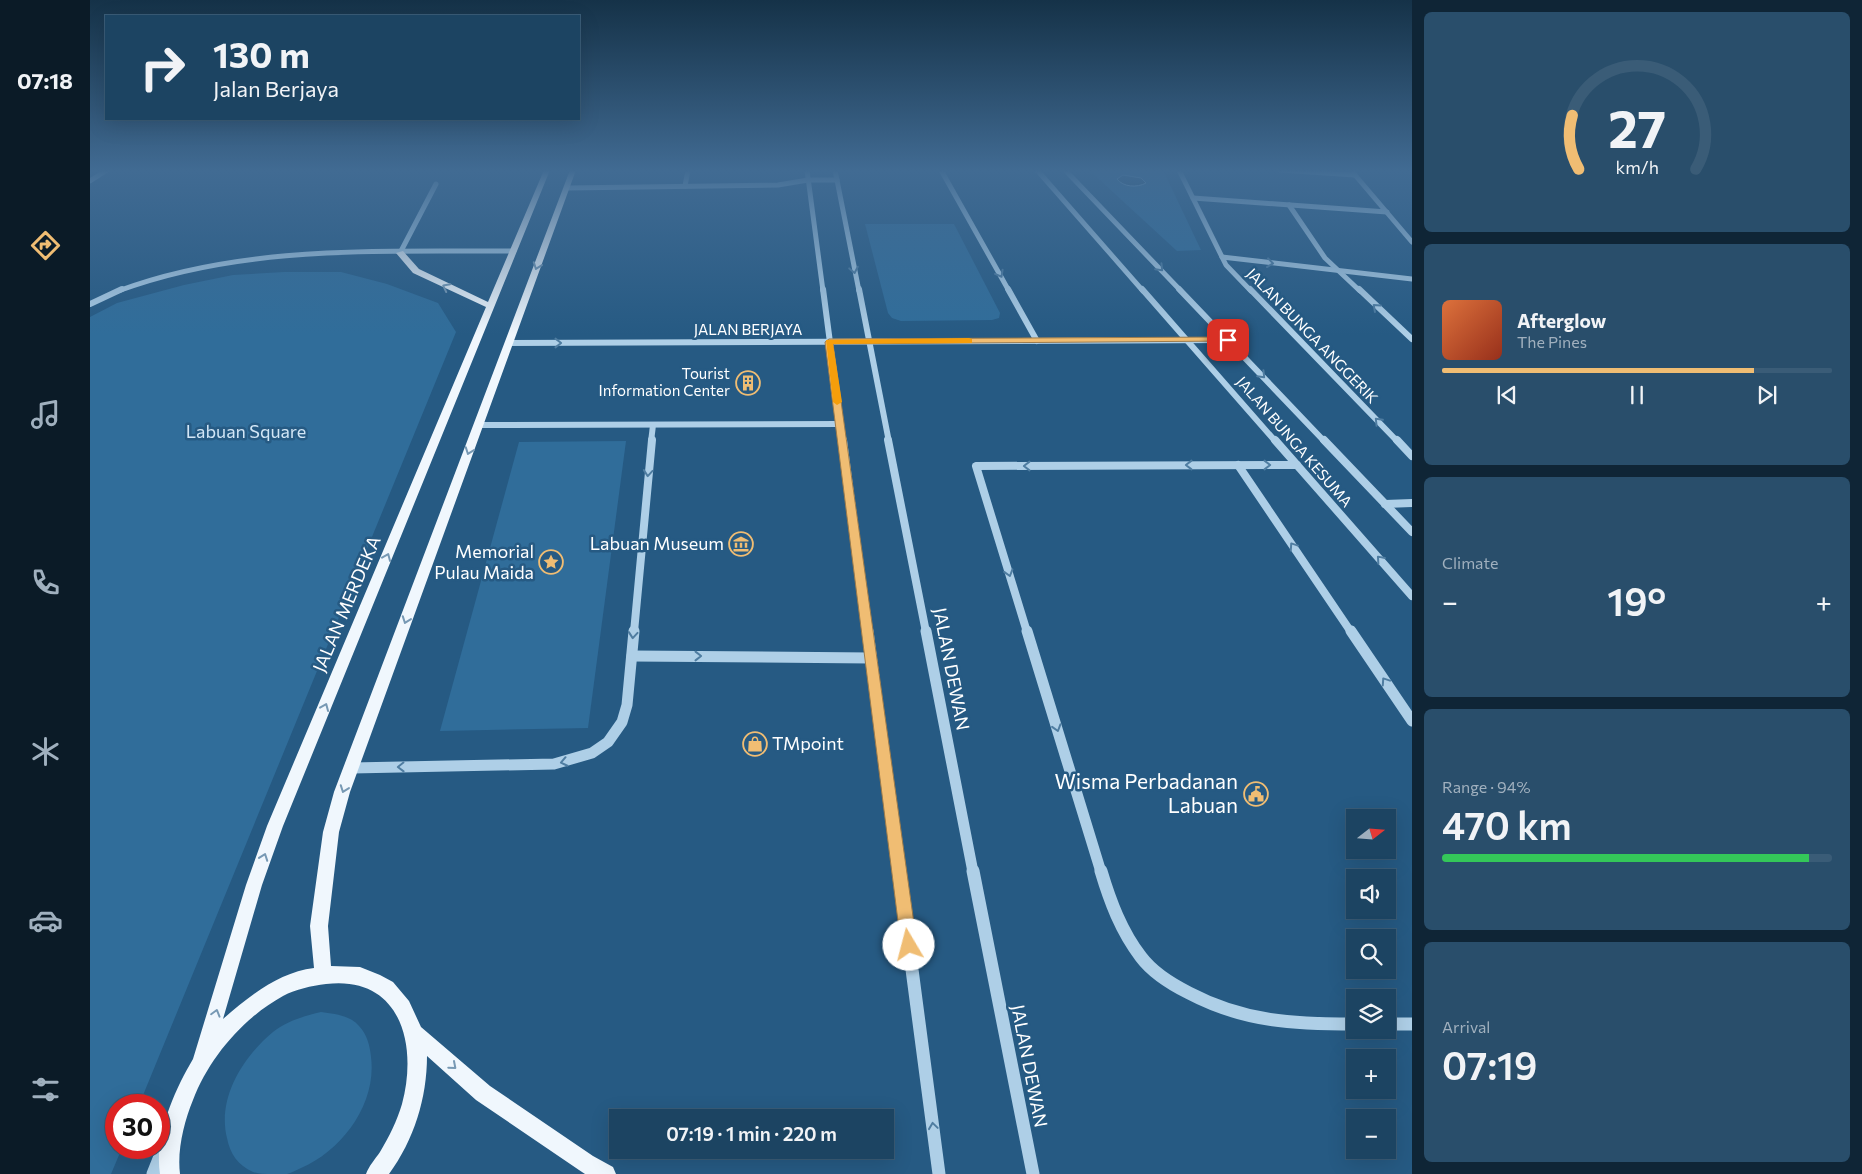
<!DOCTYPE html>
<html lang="en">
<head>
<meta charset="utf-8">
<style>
  :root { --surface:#1c4462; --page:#294e6b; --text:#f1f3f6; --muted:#a0b0be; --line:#3a5c77; --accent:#f0bd73 }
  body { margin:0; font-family:Commissioner,sans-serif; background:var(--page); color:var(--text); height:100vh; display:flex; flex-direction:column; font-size:19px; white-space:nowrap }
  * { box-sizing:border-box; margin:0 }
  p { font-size:16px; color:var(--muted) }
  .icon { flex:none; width:28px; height:28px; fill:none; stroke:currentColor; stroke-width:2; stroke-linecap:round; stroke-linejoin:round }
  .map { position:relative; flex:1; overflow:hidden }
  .sheet { display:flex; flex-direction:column; gap:12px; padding:12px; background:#0f2536; width:450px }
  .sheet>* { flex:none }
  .guide { position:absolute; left:15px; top:15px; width:475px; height:105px; border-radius:0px; box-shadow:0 5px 20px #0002,0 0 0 1px var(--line); background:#1c4462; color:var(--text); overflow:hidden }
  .needle { width:32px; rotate:73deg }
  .controls { position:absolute; left:1256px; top:809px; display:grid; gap:10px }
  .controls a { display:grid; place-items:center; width:50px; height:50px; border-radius:0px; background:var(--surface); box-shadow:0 5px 20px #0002,0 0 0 1px var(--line); font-size:25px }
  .speed { position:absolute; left:15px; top:1094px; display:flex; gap:10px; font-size:25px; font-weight:700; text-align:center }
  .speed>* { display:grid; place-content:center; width:65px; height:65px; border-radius:50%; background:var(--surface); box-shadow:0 5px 20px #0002,0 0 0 1px var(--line); line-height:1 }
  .speed .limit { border:8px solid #d22; background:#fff; color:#111 }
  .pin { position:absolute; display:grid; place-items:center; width:42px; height:42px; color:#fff; margin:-21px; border-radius:10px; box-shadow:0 2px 8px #0006 }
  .me { position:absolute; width:55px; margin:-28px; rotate:352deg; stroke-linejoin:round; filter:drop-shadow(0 0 4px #0008) }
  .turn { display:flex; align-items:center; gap:18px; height:105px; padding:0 25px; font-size:22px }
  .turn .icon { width:65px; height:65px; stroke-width:2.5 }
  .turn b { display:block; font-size:35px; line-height:42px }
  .big { font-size:38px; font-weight:600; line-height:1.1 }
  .sheet .widget { flex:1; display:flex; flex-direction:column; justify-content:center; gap:8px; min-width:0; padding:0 18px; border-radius:8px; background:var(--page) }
  .sheet .dial { align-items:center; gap:0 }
  .dial svg { height:130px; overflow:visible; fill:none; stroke:var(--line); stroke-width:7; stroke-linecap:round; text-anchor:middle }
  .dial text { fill:var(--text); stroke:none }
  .song { display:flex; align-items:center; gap:15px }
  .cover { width:60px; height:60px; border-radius:8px; background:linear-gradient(135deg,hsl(20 70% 55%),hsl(10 70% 35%)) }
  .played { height:5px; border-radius:2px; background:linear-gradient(90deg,var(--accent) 80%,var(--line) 80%) }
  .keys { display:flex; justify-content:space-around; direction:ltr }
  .heat { display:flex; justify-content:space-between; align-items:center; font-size:28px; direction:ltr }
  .charge { height:8px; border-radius:4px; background:linear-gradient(90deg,#34c759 94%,var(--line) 0) }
  .trip { position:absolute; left:519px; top:1109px; width:285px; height:50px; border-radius:0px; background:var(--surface); box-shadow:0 5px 20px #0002,0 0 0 1px var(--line); font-weight:600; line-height:50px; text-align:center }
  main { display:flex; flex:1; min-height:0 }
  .tab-bar { display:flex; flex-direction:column; width:90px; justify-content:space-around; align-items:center; background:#0b1b27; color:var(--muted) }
  .tab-bar .icon { width:35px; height:35px }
  .tab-bar .on { color:var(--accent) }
  .tab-bar b { font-size:22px; color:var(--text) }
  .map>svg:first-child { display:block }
</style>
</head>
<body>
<main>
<nav class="tab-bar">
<b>07:18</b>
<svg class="icon on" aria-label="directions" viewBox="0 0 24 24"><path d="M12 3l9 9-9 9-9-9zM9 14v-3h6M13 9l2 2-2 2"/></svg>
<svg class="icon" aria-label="music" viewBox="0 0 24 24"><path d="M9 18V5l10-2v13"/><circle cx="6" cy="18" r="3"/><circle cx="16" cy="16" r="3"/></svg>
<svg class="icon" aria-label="phone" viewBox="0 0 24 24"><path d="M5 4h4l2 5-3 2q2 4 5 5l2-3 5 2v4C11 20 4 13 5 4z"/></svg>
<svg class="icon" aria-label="climate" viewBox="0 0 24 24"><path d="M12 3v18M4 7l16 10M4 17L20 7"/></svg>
<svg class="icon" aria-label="car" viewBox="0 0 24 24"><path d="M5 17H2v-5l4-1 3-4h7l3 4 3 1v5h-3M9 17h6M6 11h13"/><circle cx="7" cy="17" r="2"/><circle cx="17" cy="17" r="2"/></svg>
<svg class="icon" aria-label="filters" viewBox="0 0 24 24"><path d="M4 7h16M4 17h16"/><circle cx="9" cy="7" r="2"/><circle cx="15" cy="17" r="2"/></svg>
</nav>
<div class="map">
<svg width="1322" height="1174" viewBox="0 0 1322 1174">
  <rect width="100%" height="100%" fill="#265a83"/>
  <!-- green -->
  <g fill="#306d9a">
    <polygon points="999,170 1073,170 1111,250 1087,251"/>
    <polygon points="775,224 864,224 910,313 909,318 902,320 811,321 802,318 798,313"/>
    <polygon points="194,272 251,272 297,284 348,303 366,332 49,1105 26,1105 26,1148 32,1148 21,1174 0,1174 0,317 27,303 94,285 143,275"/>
    <polygon points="536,441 498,728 350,731 429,442"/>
    <path d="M231,1012C244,1014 260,1015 269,1026C277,1034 280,1046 281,1057C287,1104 252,1150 211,1168C206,1170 201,1173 197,1174C192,1174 186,1174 182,1174C175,1174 169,1174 163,1172C148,1165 140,1154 137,1138C127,1098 153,1057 183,1032C197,1021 214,1016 231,1012Z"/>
  </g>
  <!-- water -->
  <path fill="#1a4263" stroke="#a3cbe8" d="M1033,175L1051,178L1056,183C1047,188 1033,187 1027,179Z"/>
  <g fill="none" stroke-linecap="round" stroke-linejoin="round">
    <!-- minor-far4 -->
    <g stroke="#aecfe7" stroke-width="5">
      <polyline points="717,170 733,291"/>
      <polyline points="745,170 769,291"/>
      <polyline points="851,170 919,291"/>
      <polyline points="947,170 1053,291"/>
      <polyline points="975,170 1091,291"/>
      <polyline points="1089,170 1136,265 1161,291"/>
      <polyline points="1190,170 1265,175"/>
      <polyline points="1265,170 1263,172 1265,175 1322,242"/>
      <polyline points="0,181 17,170"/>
      <polyline points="595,186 598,170"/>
      <polyline points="477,188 688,185 718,180 747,180"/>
      <polyline points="1103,198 1297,212"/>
      <polyline points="1199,205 1235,258 1270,291"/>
      <polyline points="310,253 346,184"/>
      <polyline points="1132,257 1322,279"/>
      <path d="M28,291C154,244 293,252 424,251"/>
    </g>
    <!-- minor-far3 -->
    <g stroke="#aecfe7" stroke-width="6">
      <polyline points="733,289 753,442"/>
      <polyline points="769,289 799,442"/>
      <polyline points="918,289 947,341"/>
      <polyline points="1052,289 1186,442"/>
      <polyline points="1089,289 1235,442"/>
      <polyline points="1160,289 1308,442"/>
      <polyline points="1269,289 1322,339"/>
      <polyline points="0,304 32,289"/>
      <polyline points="419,343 1138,340"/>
      <polyline points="389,425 750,424"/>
      <polyline points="561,442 563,425"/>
    </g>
    <!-- minor-far2 -->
    <g stroke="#aecfe7" stroke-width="8">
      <polyline points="753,440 778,632"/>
      <polyline points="798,440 836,632"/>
      <polyline points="1185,440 1322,596"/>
      <polyline points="1234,440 1322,532"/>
      <polyline points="1307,440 1322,456"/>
      <polyline points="1148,465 1261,632"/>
      <polyline points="1295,504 1322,503"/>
      <polyline points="544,632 562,440"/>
      <polyline points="937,632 886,466 1207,465"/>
    </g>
    <!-- minor-far1 -->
    <g stroke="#aecfe7" stroke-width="11">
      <polyline points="778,631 809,872"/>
      <polyline points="836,631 883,872"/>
      <polyline points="937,631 1011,872"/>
      <polyline points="1261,631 1322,721"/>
      <polyline points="542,656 781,658"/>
      <polyline points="262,768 464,764 502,753 518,742 532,722 537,705 544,631"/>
    </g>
    <!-- minor -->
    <g stroke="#aecfe7" stroke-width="13">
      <polyline points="809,871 849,1174"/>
      <polyline points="883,871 943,1174"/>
      <path d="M1011,871C1020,901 1031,931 1051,957C1063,973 1081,984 1099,993C1154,1022 1204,1024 1265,1024"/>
      <polyline points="1298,1024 1322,1024"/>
      <polyline points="63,1174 73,1149"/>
    </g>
    <!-- major -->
    <path fill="#f0f7fd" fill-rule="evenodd" d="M454,170H460L193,826L172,885L133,1019C158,997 189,972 224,968L220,926L233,832L244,792L480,170H486L260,792L249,832L238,926L241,966L270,967L290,975L303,982L319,1001L331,1027L400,1086L503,1156L523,1167L526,1174H495L489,1170L386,1100L337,1056C337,1098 324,1140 299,1174H276C279,1166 285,1159 290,1152C299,1137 307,1121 312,1104C328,1045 311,975 236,984C221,986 206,989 193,996C153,1018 119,1058 103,1100C94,1122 87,1150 90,1174H70C64,1137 84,1091 103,1059L156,885L177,826L396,307L323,273L306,253L313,251L329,269L398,302Z"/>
  </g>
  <!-- one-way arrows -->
  <defs><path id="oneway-chevron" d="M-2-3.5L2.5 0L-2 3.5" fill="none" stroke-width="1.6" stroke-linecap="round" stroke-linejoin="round" transform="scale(1.25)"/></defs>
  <g stroke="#4f7da1">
    <use href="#oneway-chevron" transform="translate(1180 263) rotate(7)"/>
    <use href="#oneway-chevron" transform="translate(1070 268) rotate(46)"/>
    <use href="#oneway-chevron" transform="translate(764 270) rotate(79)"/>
    <use href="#oneway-chevron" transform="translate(910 274) rotate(61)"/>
    <use href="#oneway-chevron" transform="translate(1286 307) rotate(-138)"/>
    <use href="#oneway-chevron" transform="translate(468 343)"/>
    <use href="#oneway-chevron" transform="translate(1172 375) rotate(46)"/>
    <use href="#oneway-chevron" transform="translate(1288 421) rotate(-134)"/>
    <use href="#oneway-chevron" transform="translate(1099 465) rotate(180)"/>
    <use href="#oneway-chevron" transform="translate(1177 465)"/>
    <use href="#oneway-chevron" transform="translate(937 466) rotate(180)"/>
    <use href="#oneway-chevron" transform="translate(558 473) rotate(95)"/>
    <use href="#oneway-chevron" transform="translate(1203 546) rotate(-124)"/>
    <use href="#oneway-chevron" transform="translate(1290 559) rotate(-131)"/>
    <use href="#oneway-chevron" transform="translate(919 573) rotate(73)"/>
    <use href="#oneway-chevron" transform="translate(543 635) rotate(95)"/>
    <use href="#oneway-chevron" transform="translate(608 656)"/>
    <use href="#oneway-chevron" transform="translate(1295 681) rotate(-124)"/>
    <use href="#oneway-chevron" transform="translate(967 728) rotate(73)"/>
    <use href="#oneway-chevron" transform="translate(474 762) rotate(168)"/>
    <use href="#oneway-chevron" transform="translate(311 767) rotate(179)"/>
    <use href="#oneway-chevron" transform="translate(843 1126) rotate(-98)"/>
  </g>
  <g stroke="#7799b4">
    <use href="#oneway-chevron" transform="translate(447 266) rotate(110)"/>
    <use href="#oneway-chevron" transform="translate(356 287) rotate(-153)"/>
    <use href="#oneway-chevron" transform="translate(379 451) rotate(110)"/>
    <use href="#oneway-chevron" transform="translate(297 557) rotate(-67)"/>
    <use href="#oneway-chevron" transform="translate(316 620) rotate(110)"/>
    <use href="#oneway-chevron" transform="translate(235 707) rotate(-67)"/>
    <use href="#oneway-chevron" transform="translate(254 789) rotate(110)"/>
    <use href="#oneway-chevron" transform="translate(174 857) rotate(-70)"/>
    <use href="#oneway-chevron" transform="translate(126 1013) rotate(-74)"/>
    <use href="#oneway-chevron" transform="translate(363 1066) rotate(41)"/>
  </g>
  <!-- sky -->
  <linearGradient id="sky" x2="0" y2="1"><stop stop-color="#153248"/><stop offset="0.51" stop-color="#416b93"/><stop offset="1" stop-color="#416b93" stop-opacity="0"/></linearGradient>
  <rect width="1322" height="335" fill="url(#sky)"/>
  <!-- route -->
  <polygon fill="#f0bd73" stroke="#9c7b4b" points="1138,337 1142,340 1141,341 743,344 827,945 825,950 819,953 813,950 811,945 735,342 739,339"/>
  <!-- slow -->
  <polygon fill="#f59e0b" points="879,338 882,339 882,343 743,344 752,402 747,405 743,402 736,340"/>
  <!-- icons -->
  <defs>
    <g id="building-ring" transform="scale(1.25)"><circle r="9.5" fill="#265a83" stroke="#f0bd73" stroke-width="1.5"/><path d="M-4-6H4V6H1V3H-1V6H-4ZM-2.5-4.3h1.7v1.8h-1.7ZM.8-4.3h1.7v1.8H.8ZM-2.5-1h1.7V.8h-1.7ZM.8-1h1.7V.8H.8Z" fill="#f0bd73"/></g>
    <g id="museum-ring" transform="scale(1.25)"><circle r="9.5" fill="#265a83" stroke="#f0bd73" stroke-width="1.5"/><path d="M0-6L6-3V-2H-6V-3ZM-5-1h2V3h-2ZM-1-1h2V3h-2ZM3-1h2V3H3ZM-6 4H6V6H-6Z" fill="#f0bd73"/></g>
    <g id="sight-ring" transform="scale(1.25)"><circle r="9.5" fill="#265a83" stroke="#f0bd73" stroke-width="1.5"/><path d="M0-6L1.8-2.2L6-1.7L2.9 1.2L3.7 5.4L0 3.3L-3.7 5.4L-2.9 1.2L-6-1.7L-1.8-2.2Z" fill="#f0bd73"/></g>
    <g id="shop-ring" transform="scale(1.25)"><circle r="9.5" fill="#265a83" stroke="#f0bd73" stroke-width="1.5"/><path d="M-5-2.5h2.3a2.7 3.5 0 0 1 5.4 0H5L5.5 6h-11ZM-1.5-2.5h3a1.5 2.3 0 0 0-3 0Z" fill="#f0bd73"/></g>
    <g id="civic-ring" transform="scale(1.25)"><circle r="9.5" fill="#265a83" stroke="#f0bd73" stroke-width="1.5"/><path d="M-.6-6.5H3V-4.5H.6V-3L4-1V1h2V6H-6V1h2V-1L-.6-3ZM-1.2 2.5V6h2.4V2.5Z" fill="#f0bd73"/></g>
  </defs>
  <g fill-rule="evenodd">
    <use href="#building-ring" x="658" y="383"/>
    <use href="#museum-ring" x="651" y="544"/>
    <use href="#sight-ring" x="461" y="562"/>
    <use href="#shop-ring" x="665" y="744"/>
    <use href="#civic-ring" x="1166" y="794"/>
  </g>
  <g text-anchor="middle" stroke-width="5" stroke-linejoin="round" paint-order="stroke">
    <!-- far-street labels -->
    <g font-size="15" fill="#fff" stroke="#265a83">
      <text x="658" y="335">JALAN BERJAYA</text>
      <text transform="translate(1222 336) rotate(46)" y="5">JALAN BUNGA ANGGERIK</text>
      <text transform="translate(1204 442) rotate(49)" y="5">JALAN BUNGA KESUMA</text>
    </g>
    <!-- far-poi labels -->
    <g font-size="15" fill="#fff" stroke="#265a83" text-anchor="end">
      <text x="640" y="379">Tourist<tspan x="640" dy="17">Information Center</tspan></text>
    </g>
    <!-- park labels -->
    <g font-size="18" fill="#d2e6f6" stroke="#265a83">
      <text x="156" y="438">Labuan Square</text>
    </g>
    <!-- poi labels -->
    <g font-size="18" fill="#fff" stroke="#265a83" text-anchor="end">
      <text x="634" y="550">Labuan Museum</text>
      <text x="444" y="558">Memorial<tspan x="444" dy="21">Pulau Maida</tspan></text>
      <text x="682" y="750" text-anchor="start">TMpoint</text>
    </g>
    <!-- street labels -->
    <g font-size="18" fill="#fff" stroke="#265a83">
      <text transform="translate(257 604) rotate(-67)" y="6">JALAN MERDEKA</text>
      <text transform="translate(861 669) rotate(79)" y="6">JALAN DEWAN</text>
      <text transform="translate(939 1066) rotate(79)" y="6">JALAN DEWAN</text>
    </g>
    <!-- near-poi labels -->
    <g font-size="21" fill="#fff" stroke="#265a83" text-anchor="end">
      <text x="1148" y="789">Wisma Perbadanan<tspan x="1148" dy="24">Labuan</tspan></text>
    </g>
  </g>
</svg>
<div class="controls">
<a><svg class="needle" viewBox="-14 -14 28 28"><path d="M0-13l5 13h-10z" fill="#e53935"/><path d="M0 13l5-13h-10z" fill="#a0b0be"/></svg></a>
<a><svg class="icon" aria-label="sound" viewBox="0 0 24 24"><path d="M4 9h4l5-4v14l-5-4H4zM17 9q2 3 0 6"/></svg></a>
<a><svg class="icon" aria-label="search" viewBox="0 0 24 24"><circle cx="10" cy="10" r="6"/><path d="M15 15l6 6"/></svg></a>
<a><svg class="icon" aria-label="layers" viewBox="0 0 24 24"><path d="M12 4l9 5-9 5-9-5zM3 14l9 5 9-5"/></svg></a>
<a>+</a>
<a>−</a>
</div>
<div class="speed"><div class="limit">30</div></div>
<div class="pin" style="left:1138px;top:340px;background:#d93025"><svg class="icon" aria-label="arrive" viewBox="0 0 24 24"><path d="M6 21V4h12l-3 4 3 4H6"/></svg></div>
<svg class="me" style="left:819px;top:945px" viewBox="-20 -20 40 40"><circle r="19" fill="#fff"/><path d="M0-13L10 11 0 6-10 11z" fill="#f0bd73"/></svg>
<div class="trip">07:19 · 1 min · 220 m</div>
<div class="guide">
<div class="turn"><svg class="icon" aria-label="right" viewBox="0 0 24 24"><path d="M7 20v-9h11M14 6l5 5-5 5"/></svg><div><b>130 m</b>Jalan Berjaya</div></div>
</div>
</div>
<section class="sheet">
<div class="widget dial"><svg viewBox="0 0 100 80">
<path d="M14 69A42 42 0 1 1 86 69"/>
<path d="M14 69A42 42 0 0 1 10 36" stroke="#f0bd73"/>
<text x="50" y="56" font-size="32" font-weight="700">27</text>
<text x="50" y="72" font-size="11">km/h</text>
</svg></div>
<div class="widget">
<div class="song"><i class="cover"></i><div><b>Afterglow</b><p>The Pines</p></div></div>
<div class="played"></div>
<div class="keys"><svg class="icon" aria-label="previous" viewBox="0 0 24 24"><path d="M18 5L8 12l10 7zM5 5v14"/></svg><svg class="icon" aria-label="pause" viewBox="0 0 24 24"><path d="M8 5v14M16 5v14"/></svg><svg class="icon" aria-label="next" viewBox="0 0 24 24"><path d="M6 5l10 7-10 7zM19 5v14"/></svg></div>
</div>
<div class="widget"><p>Climate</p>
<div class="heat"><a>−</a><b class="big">19°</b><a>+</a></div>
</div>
<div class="widget"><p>Range · 94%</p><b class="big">470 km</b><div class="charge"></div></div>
<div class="widget"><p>Arrival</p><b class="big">07:19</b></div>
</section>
</main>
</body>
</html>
